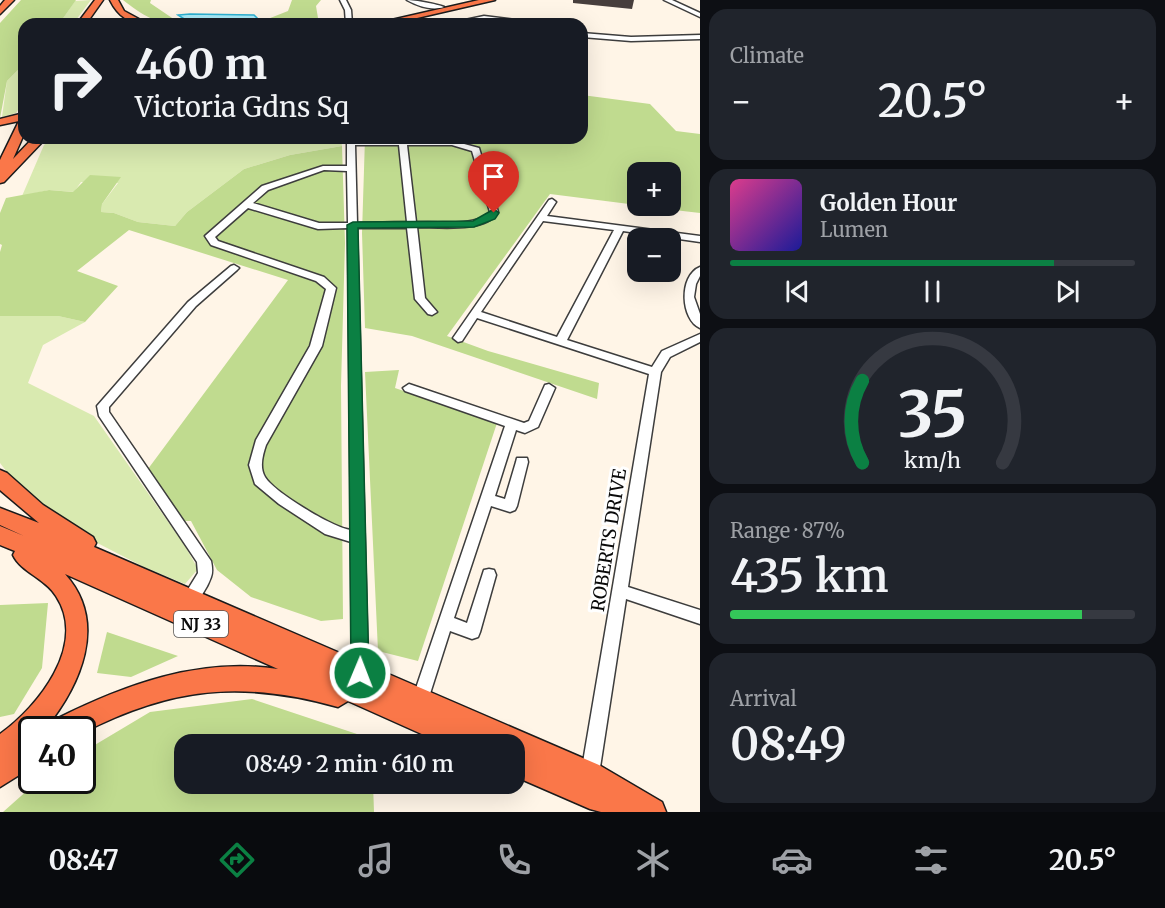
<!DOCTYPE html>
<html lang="en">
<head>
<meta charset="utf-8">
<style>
  :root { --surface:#171b24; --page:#20242c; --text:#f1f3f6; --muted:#9ea1a6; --line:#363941; --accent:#0b8043 }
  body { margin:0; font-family:Merriweather,serif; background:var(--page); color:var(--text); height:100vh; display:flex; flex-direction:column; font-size:22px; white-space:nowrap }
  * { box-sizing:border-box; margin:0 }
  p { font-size:20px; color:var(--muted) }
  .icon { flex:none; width:33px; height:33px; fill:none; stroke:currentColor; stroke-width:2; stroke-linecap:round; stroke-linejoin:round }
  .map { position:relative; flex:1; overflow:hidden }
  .details { display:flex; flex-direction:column; gap:9px; padding:9px; background:#0d0f14; width:465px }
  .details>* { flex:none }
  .top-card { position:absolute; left:18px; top:18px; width:570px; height:126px; border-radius:18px; box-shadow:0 6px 24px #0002; background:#171b24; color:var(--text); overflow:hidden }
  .buttons { position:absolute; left:627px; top:162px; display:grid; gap:12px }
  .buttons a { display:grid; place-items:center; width:54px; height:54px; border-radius:12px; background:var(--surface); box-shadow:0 6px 24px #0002; font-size:30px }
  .speed { position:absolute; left:18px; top:716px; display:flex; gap:12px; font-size:30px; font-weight:700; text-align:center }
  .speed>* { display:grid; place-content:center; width:78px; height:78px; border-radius:50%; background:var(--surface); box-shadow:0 6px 24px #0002; line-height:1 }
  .speed .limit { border:3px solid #111; border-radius:9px; background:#fff; color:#111 }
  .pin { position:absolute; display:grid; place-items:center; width:51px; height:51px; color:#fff; margin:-62px -26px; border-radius:50% 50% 50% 0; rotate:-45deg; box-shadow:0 0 6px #0007 }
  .pin .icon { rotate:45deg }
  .me { position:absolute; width:66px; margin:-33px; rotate:1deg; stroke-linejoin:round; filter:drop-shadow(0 0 4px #0008) }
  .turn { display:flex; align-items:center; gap:21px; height:126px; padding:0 18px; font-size:27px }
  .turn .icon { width:78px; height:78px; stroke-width:2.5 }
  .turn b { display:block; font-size:42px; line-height:51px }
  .big { font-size:45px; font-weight:600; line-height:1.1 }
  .details .widget { flex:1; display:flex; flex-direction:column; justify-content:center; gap:9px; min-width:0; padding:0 21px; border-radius:18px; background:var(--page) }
  .details .dial { align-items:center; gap:0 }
  .dial svg { height:156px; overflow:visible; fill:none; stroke:var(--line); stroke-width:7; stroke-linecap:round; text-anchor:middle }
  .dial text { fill:var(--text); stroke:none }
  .song { display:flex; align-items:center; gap:18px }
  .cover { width:72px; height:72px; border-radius:9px; background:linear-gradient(135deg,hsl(330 70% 55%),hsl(240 70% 35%)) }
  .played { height:6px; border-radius:3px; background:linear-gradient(90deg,var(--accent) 80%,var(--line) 80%) }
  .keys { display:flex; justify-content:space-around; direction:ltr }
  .heat { display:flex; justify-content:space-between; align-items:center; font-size:33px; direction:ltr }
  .charge { height:9px; border-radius:4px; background:linear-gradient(90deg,#34c759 87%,var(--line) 0) }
  .trip { position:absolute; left:174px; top:734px; width:351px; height:60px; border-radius:18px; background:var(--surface); box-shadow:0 6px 24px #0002; font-weight:600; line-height:60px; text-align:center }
  .tabs { display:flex; height:96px; justify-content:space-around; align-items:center; background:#090b0e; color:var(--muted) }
  .tabs .icon { width:42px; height:42px }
  .tabs .current { color:var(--accent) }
  .tabs b { font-size:27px; color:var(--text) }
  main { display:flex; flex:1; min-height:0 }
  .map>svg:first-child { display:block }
</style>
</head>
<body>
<main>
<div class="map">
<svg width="700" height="812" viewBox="0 0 700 812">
  <rect width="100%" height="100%" fill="#fff5e7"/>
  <!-- green -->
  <g fill="#d9eab0">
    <polygon points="91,0 73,24 59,24 75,1"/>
    <polygon points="24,64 24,101 16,113 2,117 7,81"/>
    <polygon points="51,138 341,138 342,146 290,155 244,169 187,212 175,226 138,222 114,213 101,212 102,204 118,183 81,182 74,192 49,190 22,196 44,145"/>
    <polygon points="0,316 58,316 85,322 43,345 28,383 94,416 185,546 198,569 185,584 144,567 76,532 24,494 0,463"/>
  </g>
  <!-- forest -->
  <g fill="#c0db8f">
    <polygon points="21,0 76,0 59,24 24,24 24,64 7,81 0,118 0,23"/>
    <path d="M123,0H151L150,3L181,24C156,24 142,15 123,0Z"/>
    <polygon points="292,0 321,0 316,6 319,24 255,24 288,11"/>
    <polygon points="582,95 650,104 676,131 700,134 700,213 640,206 670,206 670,172 638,172 637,205 550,194 447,336 488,351 599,383 597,399 412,336 365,328 362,233 365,138 582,138"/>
    <polygon points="342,146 345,243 341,386 343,619 321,621 251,597 217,570 191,521 177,521 145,473 288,280 129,230 77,271 118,286 85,322 58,316 0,316 0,252 2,245 0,244 0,213 6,198 49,190 73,192 90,175 121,177 102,204 101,212 114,213 138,222 175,226 187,212 244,169 290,155"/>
    <polygon points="399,370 395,388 497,423 418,661 378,651 365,372"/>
    <polygon points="48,603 42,668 14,714 0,717 0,605"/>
    <polygon points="107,632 178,656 131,677 97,673"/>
    <polygon points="252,699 372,739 372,744 184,744 184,783 373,783 374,812 3,812 39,780 82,780 83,752 150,712"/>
  </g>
  <!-- water -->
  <polygon fill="#a9ebf8" stroke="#2eb1d2" stroke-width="1.5" points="190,14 254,15 257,18 249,24 192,24 178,15"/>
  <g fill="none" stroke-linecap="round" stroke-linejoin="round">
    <!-- minor casing -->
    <g stroke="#3d3d3d" stroke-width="3">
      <g id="minor">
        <polygon points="340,0 346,0 351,10 352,24 346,24 345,10"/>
        <path d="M407,0C415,0 437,4 444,7C432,11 418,6 407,0Z"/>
        <polygon points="664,0 672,0 700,13 700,17"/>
        <polygon points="484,16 531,22 534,24 484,20 446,24"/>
        <path d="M408,18L424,23L425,24C416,24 398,24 391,21Z"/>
        <polygon points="582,33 631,37 700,35 700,39 631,41 582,37"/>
        <path d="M347,138H355V141H398V138H406V141H453L479,148L498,212C486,233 439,227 417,227L425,298L437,312L432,315L428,314L415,299L407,228H357L368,673L366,679L360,681L354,679L352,673L351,542L325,534L279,504L255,484L249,465L256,440L310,346L326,289L316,281L211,245L205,236L262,186L323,166H347ZM355,145H399L407,222L357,223ZM407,145H452L472,151L490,212C478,227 435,222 416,222ZM324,170L347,171L348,223H319L253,203L268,190ZM248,208L318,229L348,228L351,530C333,528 274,492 265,477C259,467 263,454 266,445L322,346L336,288L324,277L218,241L215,237Z"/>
        <path d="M552,199L556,202L547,216L700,236V242L623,231L567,340L652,367L662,351L700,334V342L670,357L661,372L628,587L700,610V624L626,599L599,774L596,780L590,783L584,780L581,774L649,374L477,318L462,341L458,342L453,338L549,200ZM543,221L614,230L557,337L481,312Z"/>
        <path d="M234,265L239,268L237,270L196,306L109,407V412L211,561C212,566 213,572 211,577C208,586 199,602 190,606L185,604L182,599L198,573L197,562L99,416L97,406L188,302L231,266Z"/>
        <path d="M700,267V276L696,284L694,297L700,314V328C681,320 678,276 700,267Z"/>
        <polygon points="409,384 524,423 529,421 545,385 549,384 555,388 538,427 525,433 516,430 495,496 505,499 516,462 517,458 527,458 528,462 517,506 515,510 510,512 491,506 454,618 467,623 484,570 489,569 494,570 496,575 480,632 478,637 472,639 450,631 428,700 426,706 420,708 414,706 412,700 505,426 405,391 403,388"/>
      </g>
    </g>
    <!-- highway casing -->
    <g stroke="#1b1b1b" stroke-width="3">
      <g id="highway">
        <polygon points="5,0 14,0 0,14 0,6"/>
        <polygon points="95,0 103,0 86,24 77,24"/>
        <path d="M110,0H118L124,11L148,24C129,24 118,16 110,0Z"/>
        <polygon points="479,0 495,0 391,24 374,24"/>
        <polygon points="24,113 24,134 13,159 33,138 46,138 4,182 0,183 0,160 19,121 0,125 0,119"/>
        <path d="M0,470L7,473L43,505L93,537L96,543L94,547L599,765L662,802L666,812H601L590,809L514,776V744L486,741L487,744H444L348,701L338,707C241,680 172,687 82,733V729H50L54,720C124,685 198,657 278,669L65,574C109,623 80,686 45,729H32V767L0,787V734C38,707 88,645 56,596C46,579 21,572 13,555L15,551L0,545V526L24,536L0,525V508L39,523L0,490Z"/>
      </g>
    </g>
    <!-- minor -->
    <use href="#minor" fill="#fff" fill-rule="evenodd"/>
    <!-- highway -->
    <use href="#highway" fill="#fa7749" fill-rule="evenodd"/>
  </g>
  <!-- wall -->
  <polygon fill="#473e3c" points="573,0 634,0 632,9 573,3"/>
  <!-- route -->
  <polygon fill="#0b8043" stroke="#07532c" stroke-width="1.5" points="494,209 499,213 495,219 474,227 358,228 369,673 366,679 360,682 353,679 351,673 347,225 353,222 473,221"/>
  <g text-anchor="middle" stroke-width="6" stroke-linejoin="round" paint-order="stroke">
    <!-- shield labels -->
    <rect fill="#fff" stroke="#545454" stroke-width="1.5" x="174" y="611" width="54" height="26" rx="4.5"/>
    <g font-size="16" font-weight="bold" fill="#0a0a0a">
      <text x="201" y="630">NJ 33</text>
    </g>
    <!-- street labels -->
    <g font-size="18" fill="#0a0a0a" stroke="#fff">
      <text transform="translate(609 540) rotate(-81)" y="6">ROBERTS DRIVE</text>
    </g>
  </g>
</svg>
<div class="buttons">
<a>+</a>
<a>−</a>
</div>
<div class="speed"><div class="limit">40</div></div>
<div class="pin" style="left:494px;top:213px;background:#d93025"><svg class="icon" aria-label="arrive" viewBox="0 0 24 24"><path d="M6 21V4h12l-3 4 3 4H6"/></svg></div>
<svg class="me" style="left:360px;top:673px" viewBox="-20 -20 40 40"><circle r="17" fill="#0b8043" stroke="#fff" stroke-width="3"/><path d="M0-11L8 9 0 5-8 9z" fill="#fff"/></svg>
<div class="trip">08:49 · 2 min · 610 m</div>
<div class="top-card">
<div class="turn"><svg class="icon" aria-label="right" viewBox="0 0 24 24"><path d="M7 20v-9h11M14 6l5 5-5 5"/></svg><div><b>460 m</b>Victoria Gdns Sq</div></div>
</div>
</div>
<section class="details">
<div class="widget"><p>Climate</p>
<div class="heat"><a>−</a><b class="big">20.5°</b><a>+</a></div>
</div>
<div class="widget">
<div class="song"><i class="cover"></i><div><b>Golden Hour</b><p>Lumen</p></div></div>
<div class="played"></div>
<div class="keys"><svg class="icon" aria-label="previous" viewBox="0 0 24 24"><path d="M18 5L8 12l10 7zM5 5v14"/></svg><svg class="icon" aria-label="pause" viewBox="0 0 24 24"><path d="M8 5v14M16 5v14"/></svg><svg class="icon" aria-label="next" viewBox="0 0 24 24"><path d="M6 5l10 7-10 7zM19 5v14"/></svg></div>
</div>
<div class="widget dial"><svg viewBox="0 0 100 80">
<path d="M14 69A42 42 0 1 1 86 69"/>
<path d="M14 69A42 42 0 0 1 14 27" stroke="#0b8043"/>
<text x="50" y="56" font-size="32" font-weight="700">35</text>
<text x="50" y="72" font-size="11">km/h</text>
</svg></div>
<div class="widget"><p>Range · 87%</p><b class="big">435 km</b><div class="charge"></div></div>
<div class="widget"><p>Arrival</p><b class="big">08:49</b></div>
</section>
</main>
<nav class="tabs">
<b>08:47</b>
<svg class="icon current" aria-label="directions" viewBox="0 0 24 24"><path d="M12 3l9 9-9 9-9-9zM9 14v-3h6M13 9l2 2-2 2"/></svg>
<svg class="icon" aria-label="music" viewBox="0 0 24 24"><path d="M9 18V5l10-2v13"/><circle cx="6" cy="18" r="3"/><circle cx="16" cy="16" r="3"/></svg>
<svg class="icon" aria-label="phone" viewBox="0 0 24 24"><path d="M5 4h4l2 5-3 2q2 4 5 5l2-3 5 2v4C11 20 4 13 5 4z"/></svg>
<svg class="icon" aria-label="climate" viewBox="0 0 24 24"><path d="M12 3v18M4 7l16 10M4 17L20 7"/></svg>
<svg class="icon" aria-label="car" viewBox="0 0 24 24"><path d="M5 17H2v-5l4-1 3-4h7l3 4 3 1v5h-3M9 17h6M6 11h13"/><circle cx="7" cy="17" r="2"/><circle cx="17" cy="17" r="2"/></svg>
<svg class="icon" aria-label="filters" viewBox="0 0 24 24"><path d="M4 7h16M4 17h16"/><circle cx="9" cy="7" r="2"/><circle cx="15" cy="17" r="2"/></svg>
<b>20.5°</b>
</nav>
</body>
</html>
